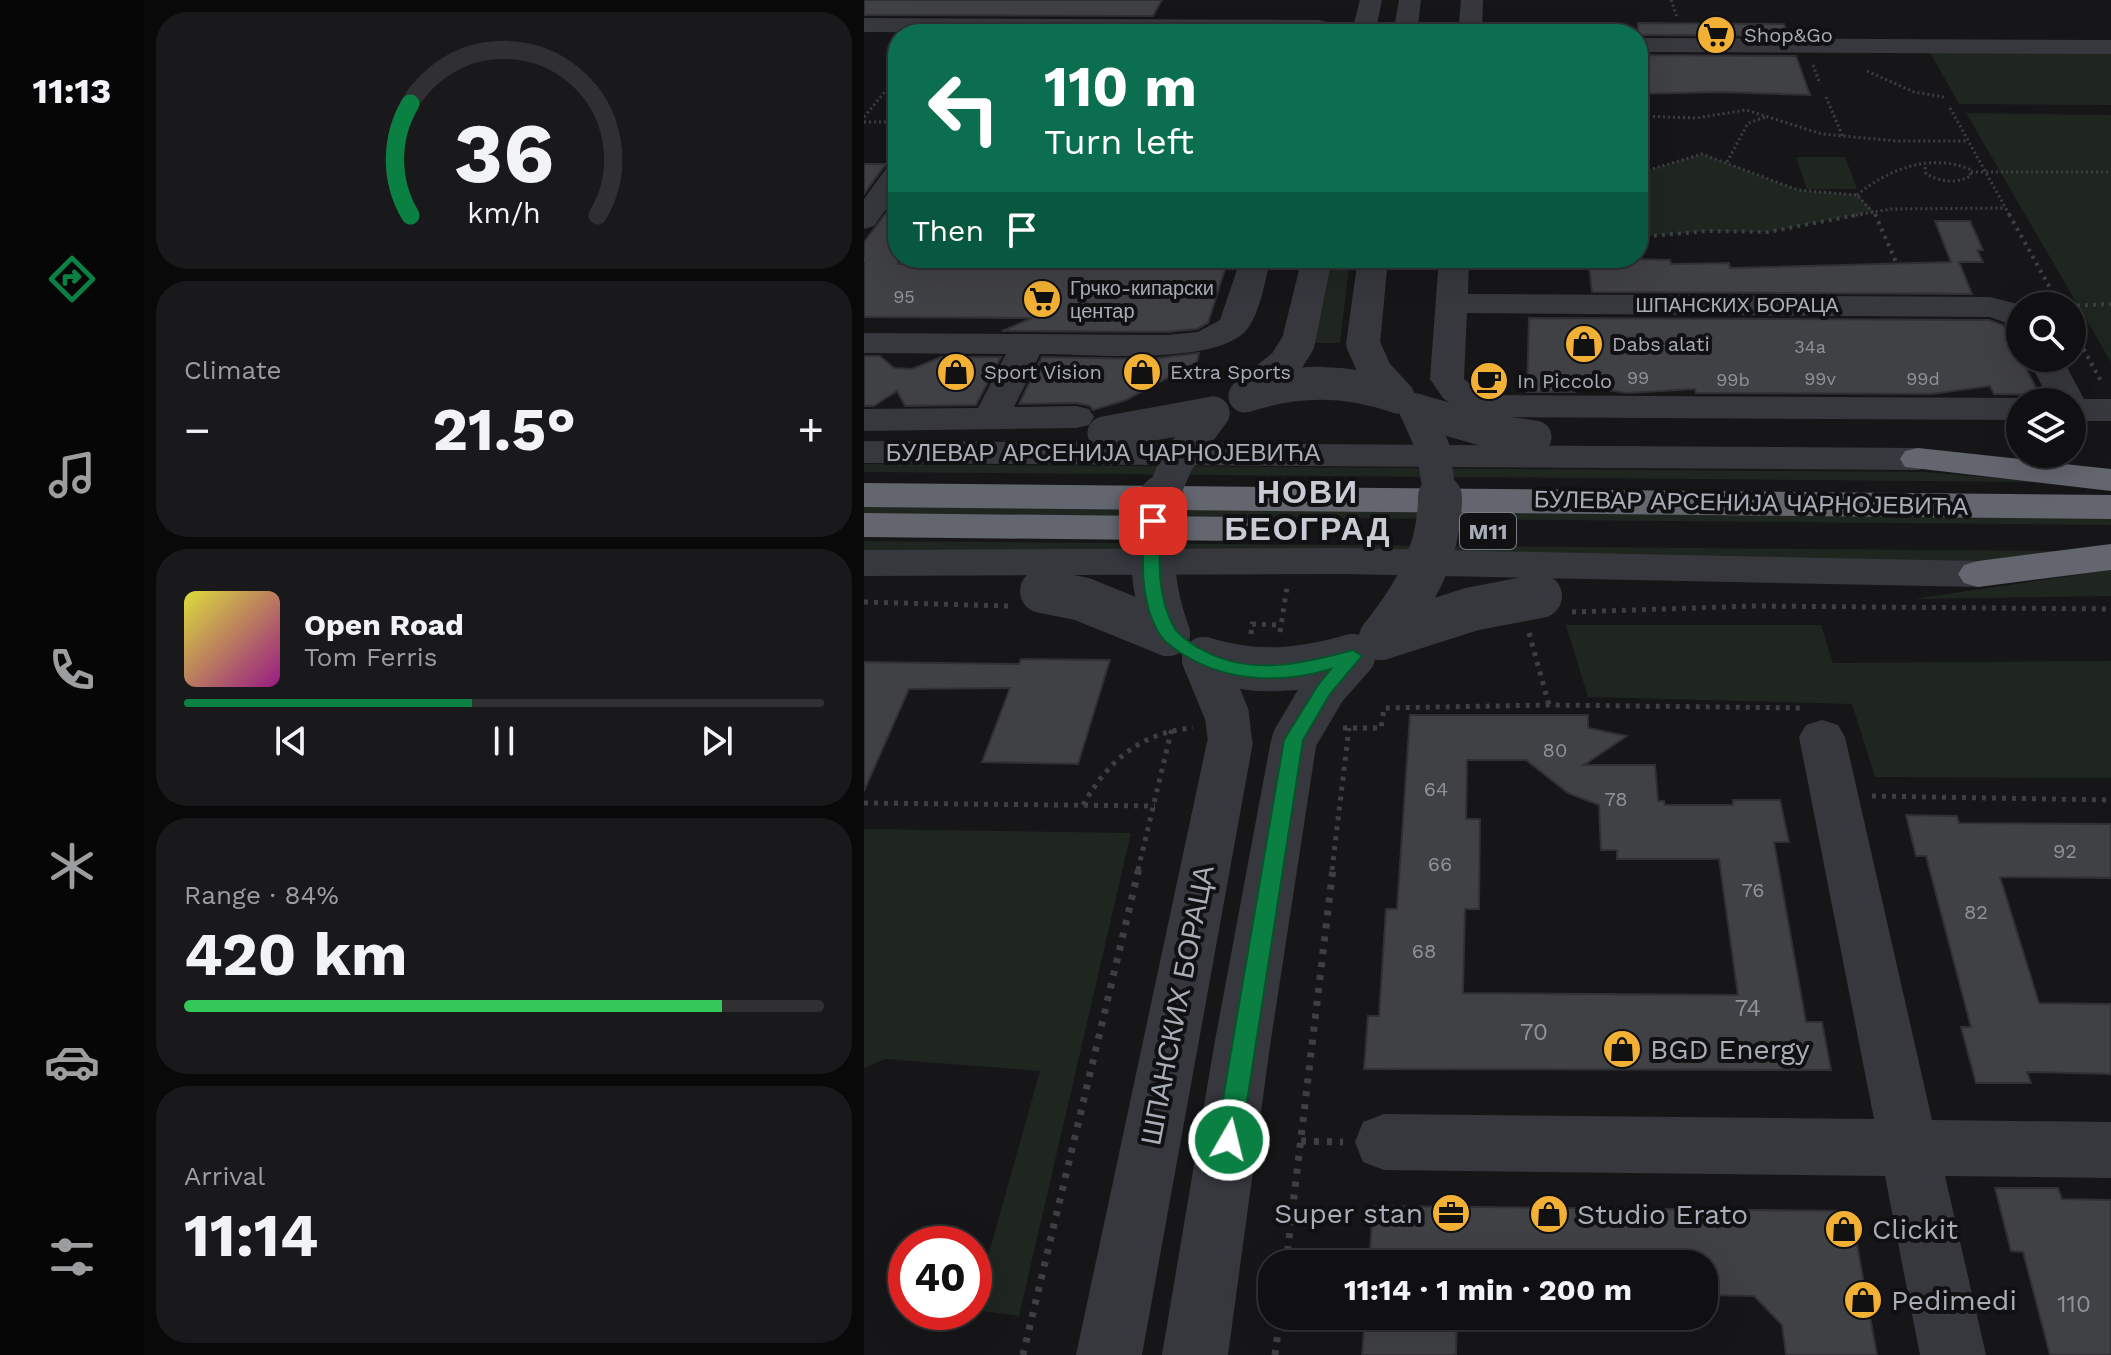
<!DOCTYPE html>
<html lang="en">
<head>
<meta charset="utf-8">
<style>
  :root { --surface:#101012; --page:#19191b; --text:#f1f3f6; --muted:#9c9d9f; --line:#303032; --accent:#0b8043 }
  body { margin:0; font-family:"Work Sans",sans-serif; background:var(--page); color:var(--text); height:100vh; display:flex; flex-direction:column; font-size:30px; white-space:nowrap }
  * { box-sizing:border-box; margin:0 }
  p { font-size:26px; color:var(--muted) }
  .icon { flex:none; width:44px; height:44px; fill:none; stroke:currentColor; stroke-width:2; stroke-linecap:round; stroke-linejoin:round }
  .map { position:relative; flex:1; overflow:hidden }
  .side { display:flex; flex-direction:column; gap:12px; padding:12px; background:#09090a; width:720px }
  .side>* { flex:none }
  .top-card { position:absolute; left:24px; top:24px; width:760px; height:244px; border-radius:32px; box-shadow:0 8px 32px #0002,0 0 0 2px var(--line); background:#0b6e4f; color:#fff; overflow:hidden }
  .buttons { position:absolute; left:1142px; top:292px; display:grid; gap:16px }
  .buttons a { display:grid; place-items:center; width:80px; height:80px; border-radius:50%; background:var(--surface); box-shadow:0 8px 32px #0002,0 0 0 2px var(--line); font-size:40px }
  .speed { position:absolute; left:24px; top:1226px; display:flex; gap:16px; font-size:40px; font-weight:700; text-align:center }
  .speed>* { display:grid; place-content:center; width:104px; height:104px; border-radius:50%; background:var(--surface); box-shadow:0 8px 32px #0002,0 0 0 2px var(--line); line-height:1 }
  .speed .limit { border:12px solid #d22; background:#fff; color:#111 }
  .pin { position:absolute; display:grid; place-items:center; width:68px; height:68px; color:#fff; margin:-34px; border-radius:16px; box-shadow:0 4px 12px #0006 }
  .me { position:absolute; width:88px; margin:-44px; rotate:8deg; stroke-linejoin:round; filter:drop-shadow(0 0 6px #0008) }
  .turn { display:flex; align-items:center; gap:28px; height:168px; padding:0 24px; font-size:36px }
  .turn .icon { width:104px; height:104px; stroke-width:2.5 }
  .turn b { display:block; font-size:56px; line-height:68px }
  .then { display:flex; align-items:center; height:76px; padding:0 24px; background:#0003; gap:16px; font-size:30px }
  .big { font-size:60px; font-weight:700; line-height:1.1 }
  .side .widget { flex:1; display:flex; flex-direction:column; justify-content:center; gap:12px; min-width:0; padding:0 28px; border-radius:32px; background:var(--page) }
  .side .dial { align-items:center; gap:0 }
  .dial svg { height:208px; overflow:visible; fill:none; stroke:var(--line); stroke-width:7; stroke-linecap:round; text-anchor:middle }
  .dial text { fill:var(--text); stroke:none }
  .song { display:flex; align-items:center; gap:24px }
  .cover { width:96px; height:96px; border-radius:12px; background:linear-gradient(135deg,hsl(60 70% 55%),hsl(310 70% 35%)) }
  .played { height:8px; border-radius:4px; background:linear-gradient(90deg,var(--accent) 45%,var(--line) 45%) }
  .keys { display:flex; justify-content:space-around; direction:ltr }
  .heat { display:flex; justify-content:space-between; align-items:center; font-size:44px; direction:ltr }
  .charge { height:12px; border-radius:6px; background:linear-gradient(90deg,#34c759 84%,var(--line) 0) }
  .trip { position:absolute; left:394px; top:1250px; width:460px; height:80px; border-radius:32px; background:var(--surface); box-shadow:0 8px 32px #0002,0 0 0 2px var(--line); font-weight:700; line-height:80px; text-align:center }
  main { display:flex; flex:1; min-height:0 }
  .tabs { display:flex; flex-direction:column; width:144px; justify-content:space-around; align-items:center; background:#060607; color:var(--muted) }
  .tabs .icon { width:56px; height:56px }
  .tabs .selected { color:var(--accent) }
  .tabs b { font-size:36px; color:var(--text) }
  .map>svg:first-child { display:block }
</style>
</head>
<body>
<main>
<nav class="tabs">
<b>11:13</b>
<svg class="icon selected" aria-label="directions" viewBox="0 0 24 24"><path d="M12 3l9 9-9 9-9-9zM9 14v-3h6M13 9l2 2-2 2"/></svg>
<svg class="icon" aria-label="music" viewBox="0 0 24 24"><path d="M9 18V5l10-2v13"/><circle cx="6" cy="18" r="3"/><circle cx="16" cy="16" r="3"/></svg>
<svg class="icon" aria-label="phone" viewBox="0 0 24 24"><path d="M5 4h4l2 5-3 2q2 4 5 5l2-3 5 2v4C11 20 4 13 5 4z"/></svg>
<svg class="icon" aria-label="climate" viewBox="0 0 24 24"><path d="M12 3v18M4 7l16 10M4 17L20 7"/></svg>
<svg class="icon" aria-label="car" viewBox="0 0 24 24"><path d="M5 17H2v-5l4-1 3-4h7l3 4 3 1v5h-3M9 17h6M6 11h13"/><circle cx="7" cy="17" r="2"/><circle cx="17" cy="17" r="2"/></svg>
<svg class="icon" aria-label="filters" viewBox="0 0 24 24"><path d="M4 7h16M4 17h16"/><circle cx="9" cy="7" r="2"/><circle cx="15" cy="17" r="2"/></svg>
</nav>
<section class="side">
<div class="widget dial"><svg viewBox="0 0 100 80">
<path d="M14 69A42 42 0 1 1 86 69"/>
<path d="M14 69A42 42 0 0 1 14 26" stroke="#0b8043"/>
<text x="50" y="56" font-size="32" font-weight="700">36</text>
<text x="50" y="72" font-size="11">km/h</text>
</svg></div>
<div class="widget"><p>Climate</p>
<div class="heat"><a>−</a><b class="big">21.5°</b><a>+</a></div>
</div>
<div class="widget">
<div class="song"><i class="cover"></i><div><b>Open Road</b><p>Tom Ferris</p></div></div>
<div class="played"></div>
<div class="keys"><svg class="icon" aria-label="previous" viewBox="0 0 24 24"><path d="M18 5L8 12l10 7zM5 5v14"/></svg><svg class="icon" aria-label="pause" viewBox="0 0 24 24"><path d="M8 5v14M16 5v14"/></svg><svg class="icon" aria-label="next" viewBox="0 0 24 24"><path d="M6 5l10 7-10 7zM19 5v14"/></svg></div>
</div>
<div class="widget"><p>Range · 84%</p><b class="big">420 km</b><div class="charge"></div></div>
<div class="widget"><p>Arrival</p><b class="big">11:14</b></div>
</section>
<div class="map">
<svg width="1247" height="1355" viewBox="0 0 1247 1355">
  <rect width="100%" height="100%" fill="#161618"/>
  <!-- green -->
  <g fill="#1e261f">
    <polygon points="1064,49 1247,49 1247,105 1095,104"/>
    <polygon points="1102,113 1247,115 1247,362"/>
    <polygon points="838,154 934,190 993,195 1010,211 904,232 845,231 774,237 774,170 788,169"/>
    <polygon points="932,157 981,157 993,189 943,189"/>
    <polygon points="464,258 486,258 476,343 447,343"/>
    <polygon points="0,464 1062,472 1176,482 0,472"/>
    <polygon points="0,502 1247,512 1247,525 0,514"/>
    <polygon points="0,541 1194,551 1095,564 0,554"/>
    <polygon points="1247,570 1247,596 1049,599"/>
    <polygon points="702,625 957,625 969,663 1247,661 1247,778 1011,777 988,704 724,697"/>
    <polygon points="0,829 267,833 155,1316 110,1310 110,1306 176,1071 21,1059 0,1068"/>
  </g>
  <!-- building -->
  <g fill="#404145" stroke="#303034" stroke-width="2" fill-rule="evenodd">
    <polygon points="0,0 298,0 289,16 0,15"/>
    <polygon points="774,23 920,24 924,36 774,35"/>
    <polygon points="774,55 932,56 946,95 856,92 774,94"/>
    <polygon points="0,164 22,164 0,194"/>
    <polygon points="34,197 34,264 362,266 344,323 333,329 303,332 138,331 168,318 0,317 0,242"/>
    <polygon points="1071,221 1106,221 1119,250 1113,250 1119,262 1095,262 1108,294 728,292 724,258 806,260 807,264 865,263 866,268 1087,262"/>
    <polygon points="665,318 1125,320 1139,325 1176,395 1130,394 1126,386 1067,394 832,393 831,389 763,393 710,385 711,392 663,392"/>
    <polygon points="335,353 333,362 262,400 229,410 226,406 212,403 155,404 178,357 287,359"/>
    <polygon points="0,356 16,356 30,368 48,369 77,357 137,357 112,405 41,406 33,391 10,406 0,406"/>
    <polygon points="157,659 246,660 214,764 118,762 146,688 45,689 0,791 0,662 155,664"/>
    <path d="M546,715H724V728L763,736L720,765H791L794,801H800L801,805H869V800H916L925,842H910L942,1022H958L967,1070L500,1069L504,1016H515L522,909H533ZM603,760H662L704,793L735,805L737,850H753V859H855L874,995L599,993L601,909H615L616,819H602Z"/>
    <polygon points="1042,815 1093,816 1095,823 1247,824 1247,878 1136,877 1175,1003 1247,1004 1247,1074 1163,1072 1167,1083 1112,1083 1097,1027 1107,1027 1062,856 1052,856"/>
    <polygon points="1131,1188 1194,1188 1198,1199 1247,1200 1247,1355 1186,1355 1159,1252 1147,1251"/>
    <polygon points="509,1206 987,1211 1013,1355 922,1355 918,1325 890,1296 840,1295 840,1264 505,1264"/>
    <polygon points="501,1316 593,1316 592,1355 498,1355"/>
  </g>
  <g fill="none" stroke-linecap="round" stroke-linejoin="round">
    <!-- path-far3 -->
    <g stroke="#3d3f44" stroke-width="3" stroke-dasharray="2 3" stroke-linecap="butt">
      <polyline points="807,0 813,17"/>
      <polyline points="949,65 956,84"/>
      <polyline points="1003,71 1050,92 1080,97"/>
      <polyline points="962,97 979,137"/>
      <polyline points="1086,108 1146,216"/>
      <polyline points="774,116 832,118 882,110 958,134 1032,141 1104,141"/>
      <polyline points="0,117 34,76"/>
      <polyline points="0,122 34,122"/>
      <polyline points="863,162 884,123 902,117"/>
      <polyline points="774,170 788,169 838,154 934,190 993,195 1012,216"/>
      <polyline points="1107,172 1247,172"/>
      <path d="M993,195C1024,169 1067,153 1105,169L1107,176C1091,184 1077,182 1062,174L1061,166"/>
      <polyline points="987,216 1027,209 1141,208"/>
    </g>
    <!-- path-far2 -->
    <g stroke="#3d3f44" stroke-width="4" stroke-dasharray="3 5" stroke-linecap="butt">
      <polyline points="1011,214 1032,262"/>
      <polyline points="1145,214 1196,306"/>
      <polyline points="774,237 845,231 904,232 998,214"/>
      <polyline points="0,259 147,258"/>
      <polyline points="1205,306 1247,304"/>
      <polyline points="1208,328 1238,383"/>
    </g>
    <!-- path-far1 -->
    <g stroke="#3d3f44" stroke-width="5" stroke-dasharray="4 6" stroke-linecap="butt">
      <polyline points="0,602 144,606"/>
      <polyline points="708,612 889,606 1247,609"/>
      <polyline points="416,632 423,587"/>
      <polyline points="665,633 685,705"/>
      <polyline points="387,634 388,624 417,625"/>
      <polyline points="479,728 517,728 520,708 685,705 940,708"/>
      <polyline points="1008,796 1247,800"/>
      <polyline points="0,803 291,806"/>
      <path d="M219,805C244,761 277,732 329,728"/>
      <polyline points="274,870 308,728"/>
      <polyline points="468,870 485,728"/>
    </g>
    <!-- path -->
    <g stroke="#3d3f44" stroke-width="7" stroke-dasharray="5 8" stroke-linecap="butt">
      <polyline points="437,1141 479,1142"/>
      <polyline points="422,1264 469,868"/>
      <polyline points="159,1355 275,868"/>
      <polyline points="411,1355 416,1316"/>
    </g>
    <!-- minor -->
    <g fill="#37383d" fill-rule="evenodd">
      <polygon points="496,0 518,0 511,34 487,34"/>
      <polygon points="535,0 557,0 553,34 529,34"/>
      <polygon points="597,0 619,0 618,34 594,34"/>
      <polygon points="0,18 455,20 463,22 467,27 463,32 455,34 0,32"/>
      <polygon points="774,38 1247,40 1247,54 774,52"/>
      <polygon points="34,164 34,192 10,226 0,229 0,199 24,166"/>
      <path d="M377,258H407C401,279 397,310 384,328C356,367 222,354 176,354L150,407L212,406L225,409L230,417L225,425L212,428L0,431V409L114,408L142,354L0,353V333L303,335L334,332L356,320Z"/>
      <polygon points="438,258 468,258 451,343 446,350 434,353 422,350 417,343"/>
      <polygon points="494,258 524,258 516,344 511,351 499,354 487,351 482,344"/>
      <polygon points="575,258 605,258 604,294 1126,297 1161,306 1156,306 1156,328 1126,317 603,313 600,379 613,390 627,395 1156,398 1169,402 1156,402 1156,420 626,417 588,405 579,398 566,379"/>
      <polygon points="1164,358 1198,358 1220,399 1247,399 1247,421 1208,421 1208,402 1186,402"/>
      <polygon points="0,441 1054,448 1067,451 1072,459 1067,467 1054,470 0,463"/>
      <polygon points="479,548 1114,561 1128,565 1134,574 1128,583 1114,587 479,574 0,576 0,550"/>
      <polygon points="958,720 974,725 981,737 1068,1120 1247,1122 1247,1178 1081,1176 1122,1355 1056,1355 1021,1176 520,1170 499,1162 491,1142 499,1122 520,1114 1010,1119 935,737 942,725"/>
      <polygon points="430,723 446,728 453,740 406,1046 364,1355 298,1355 350,1046 407,740 414,728"/>
      <polygon points="366,725 382,730 389,742 278,1355 212,1355 343,742 350,730"/>
    </g>
    <!-- highway -->
    <g fill="#63666e" fill-rule="evenodd">
      <polygon points="1054,448 1247,469 1247,491 1041,467 1036,459 1041,451"/>
      <polygon points="0,483 1247,495 1247,519 0,507"/>
      <polygon points="0,513 378,517 392,520 398,529 392,538 378,541 0,537"/>
      <polygon points="1247,544 1247,570 1114,587 1100,583 1094,574 1100,565 1114,561"/>
    </g>
    <!-- minor-bridge-far1 -->
    <g stroke="#37383d" stroke-width="33">
      <polyline points="499,344 512,373 534,397"/>
      <polyline points="386,392 421,364 434,343"/>
      <path d="M381,396C434,379 481,379 534,397"/>
      <polyline points="552,410 621,430 671,437"/>
      <polyline points="552,410 569,448 576,499"/>
      <polyline points="240,433 349,413"/>
      <polyline points="297,499 313,462 349,413"/>
    </g>
    <!-- minor-bridge -->
    <g stroke="#37383d" stroke-width="44">
      <path d="M298,497C284,545 287,587 304,634"/>
      <polyline points="178,591 218,599 304,634"/>
      <path d="M517,638C551,595 576,553 576,497"/>
      <polyline points="517,638 608,609 676,596"/>
      <path d="M340,659C392,675 437,671 489,656"/>
      <polyline points="340,659 363,715 366,742"/>
      <polyline points="430,740 460,689 489,656"/>
    </g>
  </g>
  <!-- route -->
  <path fill="#0b8043" stroke="#07532c" stroke-width="2" d="M289,516L297,521C295,557 292,597 311,629C316,637 327,643 335,648C384,677 438,664 489,650L498,656L466,694L439,740L377,1140L373,1148L365,1151L356,1148L352,1140L420,740L454,685L467,669C418,684 364,682 320,655C312,650 301,643 296,635C275,601 278,559 281,521Z"/>
  <!-- icons -->
  <defs>
    <g id="supermarket-disc" transform="scale(2)"><circle r="9.5" fill="#f2b134" stroke="#111113"/><path d="M-6-5.5h2.5l.6 2H6L4.5 2H-2.5L-4.4-4H-6ZM-1.5 3.2a1.3 1.3 0 1 0 .1 0ZM3 3.2a1.3 1.3 0 1 0 .1 0Z" fill="#111"/></g>
    <g id="shop-disc" transform="scale(2)"><circle r="9.5" fill="#f2b134" stroke="#111113"/><path d="M-5-2.5h2.3a2.7 3.5 0 0 1 5.4 0H5L5.5 6h-11ZM-1.5-2.5h3a1.5 2.3 0 0 0-3 0Z" fill="#111"/></g>
    <g id="cafe-disc" transform="scale(2)"><circle r="9.5" fill="#f2b134" stroke="#111113"/><path d="M-5.5-4.5H6V0H3Q3 3.5 0 3.5H-2.5Q-5.5 3.5-5.5 0ZM3-3.2v2h1.7v-2ZM-6 4.5H4V6H-6Z" fill="#111"/></g>
    <g id="office-disc" transform="scale(2)"><circle r="9.5" fill="#f2b134" stroke="#111113"/><path d="M-6-3h4V-5.5h4V-3h4V5H-6ZM-1-4.5V-3h2v-1.5ZM-6 0V1H6V0Z" fill="#111"/></g>
  </defs>
  <g fill-rule="evenodd">
    <use href="#supermarket-disc" x="852" y="35"/>
    <use href="#supermarket-disc" x="178" y="299"/>
    <use href="#shop-disc" x="720" y="344"/>
    <use href="#shop-disc" x="92" y="372"/>
    <use href="#shop-disc" x="278" y="372"/>
    <use href="#cafe-disc" x="625" y="381"/>
    <use href="#shop-disc" x="758" y="1049"/>
    <use href="#office-disc" x="587" y="1213"/>
    <use href="#shop-disc" x="685" y="1214"/>
    <use href="#shop-disc" x="980" y="1229"/>
    <use href="#shop-disc" x="999" y="1300"/>
  </g>
  <g text-anchor="middle" stroke-width="8" stroke-linejoin="round" paint-order="stroke">
    <!-- far-number labels -->
    <g font-size="18" fill="#8e929b">
      <text x="40" y="303">95</text>
      <text x="946" y="353">34a</text>
      <text x="774" y="384">99</text>
      <text x="956" y="385">99v</text>
      <text x="1059" y="385">99d</text>
      <text x="869" y="386">99b</text>
    </g>
    <!-- far-poi labels -->
    <g font-size="20" fill="#a8adb8" stroke="#111113" text-anchor="start">
      <text x="880" y="42">Shop&amp;Go</text>
      <text x="206" y="295">Грчко-кипарски<tspan x="206" dy="23">центар</tspan></text>
      <text x="748" y="351">Dabs alati</text>
      <text x="120" y="379">Sport Vision</text>
      <text x="306" y="379">Extra Sports</text>
      <text x="653" y="388">In Piccolo</text>
    </g>
    <!-- far-street labels -->
    <g font-size="20" fill="#a8adb8" stroke="#111113">
      <text x="873" y="312">ШПАНСКИХ БОРАЦА</text>
    </g>
    <!-- number labels -->
    <g font-size="20" fill="#8e929b">
      <text x="691" y="757">80</text>
      <text x="572" y="796">64</text>
      <text x="752" y="806">78</text>
      <text x="1201" y="858">92</text>
      <text x="576" y="871">66</text>
      <text x="889" y="897">76</text>
      <text x="1112" y="919">82</text>
      <text x="560" y="958">68</text>
    </g>
    <!-- shield labels -->
    <rect fill="#111113" stroke="#7b7e86" stroke-width="2" x="596" y="513" width="56" height="36" rx="6"/>
    <g font-size="22" font-weight="bold" fill="#a8adb8">
      <text x="624" y="539">M11</text>
    </g>
    <!-- street labels -->
    <g font-size="24" fill="#a8adb8" stroke="#111113">
      <text x="239" y="461">БУЛЕВАР АРСЕНИЈА ЧАРНОЈЕВИЋА</text>
      <text transform="translate(887 503) rotate(1)" y="8">БУЛЕВАР АРСЕНИЈА ЧАРНОЈЕВИЋА</text>
    </g>
    <!-- near-number labels -->
    <g font-size="24" fill="#8e929b">
      <text x="884" y="1016">74</text>
      <text x="670" y="1040">70</text>
      <text x="1210" y="1312">110</text>
    </g>
    <!-- near-street labels -->
    <g font-size="28" fill="#a8adb8" stroke="#111113">
      <text transform="translate(313 1005) rotate(-79)" y="10">ШПАНСКИХ БОРАЦА</text>
    </g>
    <!-- near-poi labels -->
    <g font-size="28" fill="#a8adb8" stroke="#111113" text-anchor="start">
      <text x="786" y="1059">BGD Energy</text>
      <text x="559" y="1223" text-anchor="end">Super stan</text>
      <text x="713" y="1224">Studio Erato</text>
      <text x="1008" y="1239">Clickit</text>
      <text x="1027" y="1310">Pedimedi</text>
    </g>
    <!-- district labels -->
    <g font-size="32" font-weight="bold" letter-spacing="2" fill="#c9ccd4" stroke="#111113">
      <text x="444" y="503">НОВИ<tspan x="444" dy="37">БЕОГРАД</tspan></text>
    </g>
  </g>
</svg>
<div class="buttons">
<a><svg class="icon" aria-label="search" viewBox="0 0 24 24"><circle cx="10" cy="10" r="6"/><path d="M15 15l6 6"/></svg></a>
<a><svg class="icon" aria-label="layers" viewBox="0 0 24 24"><path d="M12 4l9 5-9 5-9-5zM3 14l9 5 9-5"/></svg></a>
</div>
<div class="speed"><div class="limit">40</div></div>
<div class="pin" style="left:289px;top:521px;background:#d93025"><svg class="icon" aria-label="arrive" viewBox="0 0 24 24"><path d="M6 21V4h12l-3 4 3 4H6"/></svg></div>
<svg class="me" style="left:365px;top:1140px" viewBox="-20 -20 40 40"><circle r="17" fill="#0b8043" stroke="#fff" stroke-width="3"/><path d="M0-11L8 9 0 5-8 9z" fill="#fff"/></svg>
<div class="trip">11:14 · 1 min · 200 m</div>
<div class="top-card">
<div class="turn"><svg class="icon" aria-label="left" viewBox="0 0 24 24"><path d="M17 20v-9H6M10 6l-5 5 5 5"/></svg><div><b>110 m</b>Turn left</div></div>
<div class="then">Then<svg class="icon" aria-label="arrive" viewBox="0 0 24 24"><path d="M6 21V4h12l-3 4 3 4H6"/></svg></div>
</div>
</div>
</main>
</body>
</html>
